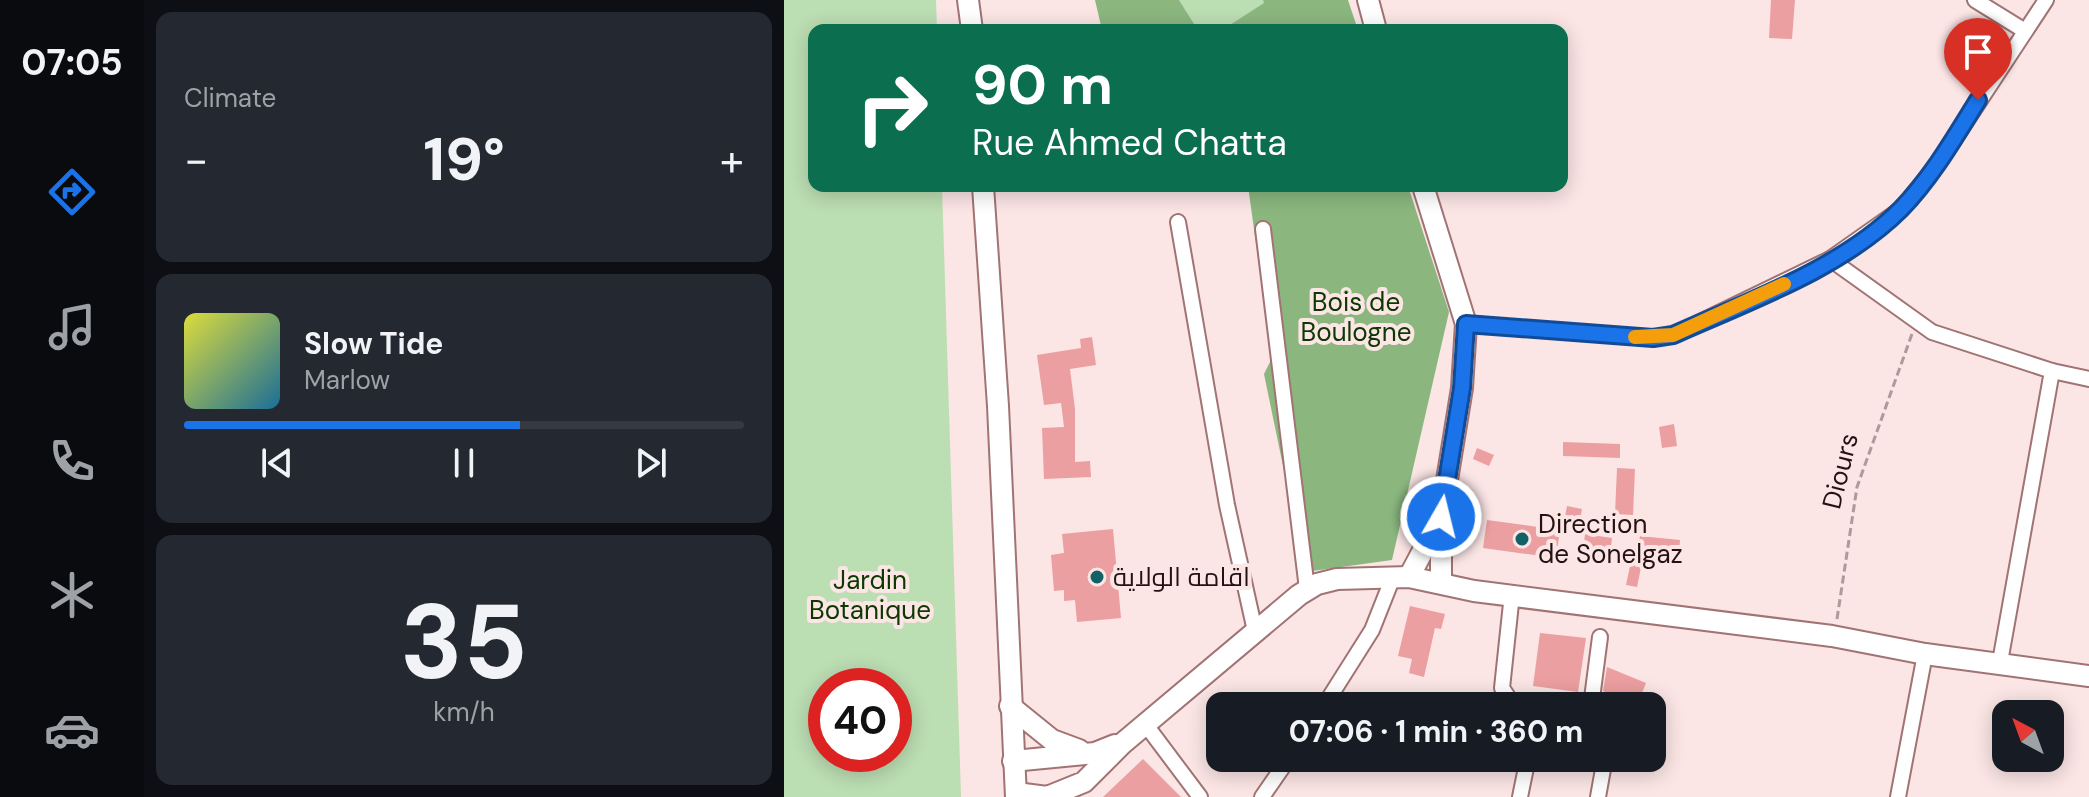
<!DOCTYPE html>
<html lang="en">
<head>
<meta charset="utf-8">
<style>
  :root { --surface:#171b24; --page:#242831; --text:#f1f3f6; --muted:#9ea1a6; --line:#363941; --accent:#1a73e8 }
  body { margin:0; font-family:"DM Sans",Cairo,sans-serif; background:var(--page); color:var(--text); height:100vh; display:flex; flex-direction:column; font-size:30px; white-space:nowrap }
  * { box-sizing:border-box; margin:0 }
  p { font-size:26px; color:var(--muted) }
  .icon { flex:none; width:44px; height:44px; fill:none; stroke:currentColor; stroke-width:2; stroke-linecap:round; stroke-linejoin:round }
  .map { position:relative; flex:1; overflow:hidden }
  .sheet { display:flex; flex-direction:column; gap:12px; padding:12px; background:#0d0f14; width:640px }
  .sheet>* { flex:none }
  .guide { position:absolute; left:24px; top:24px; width:760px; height:168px; border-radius:16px; box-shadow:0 4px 20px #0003; background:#0b6e4f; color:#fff; overflow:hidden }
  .needle { width:52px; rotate:319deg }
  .fabs { position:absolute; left:1208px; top:700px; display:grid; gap:16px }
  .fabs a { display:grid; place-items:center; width:72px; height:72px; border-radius:16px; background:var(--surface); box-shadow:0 4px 20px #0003; font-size:40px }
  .speed { position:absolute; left:24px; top:668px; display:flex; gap:16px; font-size:40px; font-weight:700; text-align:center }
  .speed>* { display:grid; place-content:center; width:104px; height:104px; border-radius:50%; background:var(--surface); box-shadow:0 4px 20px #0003; line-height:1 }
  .speed .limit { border:12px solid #d22; background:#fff; color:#111 }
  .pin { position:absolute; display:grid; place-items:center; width:68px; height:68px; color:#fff; margin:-82px -34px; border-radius:50% 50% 50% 0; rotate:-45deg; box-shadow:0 0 8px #0007 }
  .pin .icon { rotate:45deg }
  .me { position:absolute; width:88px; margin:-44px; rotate:8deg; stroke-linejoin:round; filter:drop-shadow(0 0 6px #0008) }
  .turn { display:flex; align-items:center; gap:28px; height:168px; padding:0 32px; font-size:36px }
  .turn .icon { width:104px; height:104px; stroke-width:2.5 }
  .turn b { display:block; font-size:56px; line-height:68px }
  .big { font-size:60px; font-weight:700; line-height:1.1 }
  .sheet .card { flex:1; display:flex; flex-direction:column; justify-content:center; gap:12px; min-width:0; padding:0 28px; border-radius:16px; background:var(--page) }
  .sheet .dial { align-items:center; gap:0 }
  .dial b { font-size:104px; line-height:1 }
  .song { display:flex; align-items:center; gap:24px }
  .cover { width:96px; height:96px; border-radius:12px; background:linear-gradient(135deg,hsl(60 70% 55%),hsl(200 70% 35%)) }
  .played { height:8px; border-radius:4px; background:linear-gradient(90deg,var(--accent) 60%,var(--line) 60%) }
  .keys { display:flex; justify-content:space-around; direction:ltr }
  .heat { display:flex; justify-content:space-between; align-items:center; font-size:44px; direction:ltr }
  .trip { position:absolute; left:422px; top:692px; width:460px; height:80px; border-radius:16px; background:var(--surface); box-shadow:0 4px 20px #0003; font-weight:700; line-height:80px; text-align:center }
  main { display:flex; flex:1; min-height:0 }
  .tab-bar { display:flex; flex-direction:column; width:144px; justify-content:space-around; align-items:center; background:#090b0e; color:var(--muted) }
  .tab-bar .icon { width:56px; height:56px }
  .tab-bar .active { color:var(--accent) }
  .tab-bar b { font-size:36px; color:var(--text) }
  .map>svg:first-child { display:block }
</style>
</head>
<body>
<main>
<nav class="tab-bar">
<b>07:05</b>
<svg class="icon active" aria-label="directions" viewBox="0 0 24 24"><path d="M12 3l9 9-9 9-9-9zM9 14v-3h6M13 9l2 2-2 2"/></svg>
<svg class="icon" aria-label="music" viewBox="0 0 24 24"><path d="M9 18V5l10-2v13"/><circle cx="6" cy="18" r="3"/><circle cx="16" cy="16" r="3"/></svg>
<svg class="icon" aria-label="phone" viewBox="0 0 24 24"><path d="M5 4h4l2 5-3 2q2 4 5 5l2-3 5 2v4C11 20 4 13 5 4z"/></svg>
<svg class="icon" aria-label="climate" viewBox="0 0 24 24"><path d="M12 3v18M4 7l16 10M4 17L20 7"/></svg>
<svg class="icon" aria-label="car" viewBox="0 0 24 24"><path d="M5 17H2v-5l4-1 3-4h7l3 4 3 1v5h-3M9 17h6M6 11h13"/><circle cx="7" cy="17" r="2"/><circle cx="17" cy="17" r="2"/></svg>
</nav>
<section class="sheet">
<div class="card"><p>Climate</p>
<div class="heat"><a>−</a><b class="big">19°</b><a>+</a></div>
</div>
<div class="card">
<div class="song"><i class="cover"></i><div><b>Slow Tide</b><p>Marlow</p></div></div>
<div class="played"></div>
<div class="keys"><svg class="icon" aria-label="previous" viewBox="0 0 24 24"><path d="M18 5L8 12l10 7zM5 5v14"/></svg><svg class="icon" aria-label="pause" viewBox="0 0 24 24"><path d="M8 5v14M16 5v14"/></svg><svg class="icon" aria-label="next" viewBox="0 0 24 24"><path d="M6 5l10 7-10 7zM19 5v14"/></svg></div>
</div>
<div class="card dial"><b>35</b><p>km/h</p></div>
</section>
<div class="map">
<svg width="1305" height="797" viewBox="0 0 1305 797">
  <rect width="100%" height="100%" fill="#fbe5e5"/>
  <!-- green -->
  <g fill="#bcdeb3" fill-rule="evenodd">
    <path d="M0,0H152L153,30H30V186H158L177,797H0ZM42,686H110V754H42Z"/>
    <polygon points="395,0 479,0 481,3 438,30 414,30"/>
  </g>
  <!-- forest -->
  <g fill="#8bb77f">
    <polygon points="311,0 395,0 414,30 318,30"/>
    <polygon points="479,0 564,0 574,30 438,30 480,3"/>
    <polygon points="464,186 624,186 665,312 608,560 521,572 480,374 488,358"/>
  </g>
  <!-- building -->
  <g fill="#ec9fa0">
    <polygon points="987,0 1011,0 1008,39 985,38"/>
    <polygon points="308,337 312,365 286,369 291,409 291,462 306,461 307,477 260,479 258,428 280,427 277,403 260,405 253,355 297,348 296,339"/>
    <polygon points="890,424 893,446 878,448 875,427"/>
    <polygon points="779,442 836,444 836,458 779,456"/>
    <polygon points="693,448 710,455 705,466 689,459"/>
    <polygon points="833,468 851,469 849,515 831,514"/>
    <polygon points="783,506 798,509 795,525 780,522"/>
    <polygon points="703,520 776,530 772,558 699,548"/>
    <polygon points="329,529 337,618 293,622 291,600 280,601 280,590 270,591 267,555 280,553 278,534"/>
    <polygon points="801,534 828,538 827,547 860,553 853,587 842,585 846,566 798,561"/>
    <polygon points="856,536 896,540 895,552 854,548"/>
    <polygon points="626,606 661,614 657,629 651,628 640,677 625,673 628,659 614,656"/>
    <polygon points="756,633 802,638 794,692 749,686"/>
    <polygon points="823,667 862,683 853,705 819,691"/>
    <polygon points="359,759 397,797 319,797"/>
  </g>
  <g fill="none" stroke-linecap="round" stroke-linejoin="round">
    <!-- street casing -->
    <g stroke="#a17373" stroke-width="18">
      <g id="street">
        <polyline points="1191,0 1241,31"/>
        <polyline points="394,222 443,505 471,631"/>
        <polyline points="479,229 523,589"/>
        <polyline points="1046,259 1148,332 1268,371 1216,662"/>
        <polyline points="682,324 869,338 889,335 1046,259 1117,209 1156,161 1262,0"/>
        <polyline points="1268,371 1305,379"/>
        <polyline points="728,594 718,688 730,706"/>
        <polyline points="540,706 588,630 609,577"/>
        <polyline points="807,706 816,637"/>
        <polyline points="362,725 416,797"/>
        <polyline points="478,797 505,758"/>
        <polyline points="736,797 744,758"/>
        <polyline points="814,797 821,758"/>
        <polyline points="1114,797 1141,654"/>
      </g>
    </g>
    <!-- secondary casing -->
    <g stroke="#a17373" stroke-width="24">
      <g id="secondary">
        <polyline points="184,0 188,30"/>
        <polyline points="584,0 592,30"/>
        <polyline points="199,186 214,406 232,797"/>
        <polyline points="639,186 682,324 678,388 657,517 657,583"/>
        <polyline points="625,577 653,524"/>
        <polyline points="226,706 268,740 295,750"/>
        <polyline points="229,761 311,753 331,745"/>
        <polyline points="232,793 263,797 300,782 339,743 515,595 533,584 553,579 625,577 690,591 1048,636 1141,654 1305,676"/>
      </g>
    </g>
    <!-- path -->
    <polyline stroke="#ae9a9a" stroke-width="3" stroke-dasharray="8 4" stroke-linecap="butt" points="1053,619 1073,487 1128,334"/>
    <!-- street -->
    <use href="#street" stroke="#fff" stroke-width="14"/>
    <!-- secondary -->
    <use href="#secondary" stroke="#fff" stroke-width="20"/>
  </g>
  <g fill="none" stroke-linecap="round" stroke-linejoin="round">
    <!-- route casing -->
    <g stroke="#114b97" stroke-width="20">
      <path id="route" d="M657,517L678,388L682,324L869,338L889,335C965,301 1057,269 1117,209C1148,177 1171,137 1194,100"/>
    </g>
    <!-- route -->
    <use href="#route" stroke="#1a73e8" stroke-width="14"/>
    <!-- slow -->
    <polyline stroke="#f59e0b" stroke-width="14" points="851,337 889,335 1000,284"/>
  </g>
  <!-- markers -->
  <g fill="#126265" stroke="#fbe5e5" stroke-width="3">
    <circle cx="738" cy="539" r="8"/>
    <circle cx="313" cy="577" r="8"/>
  </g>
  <g text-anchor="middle" stroke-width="8" stroke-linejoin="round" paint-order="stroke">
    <!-- park labels -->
    <g font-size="26" fill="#0d3800" stroke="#fbe5e5">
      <text x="572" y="311">Bois de<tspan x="572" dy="30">Boulogne</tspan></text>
      <text x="86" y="589">Jardin<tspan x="86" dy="30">Botanique</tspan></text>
    </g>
    <!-- street labels -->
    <g font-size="26" fill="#241212" stroke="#fbe5e5">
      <text transform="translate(1056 471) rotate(-76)" y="9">Diours</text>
    </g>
    <!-- poi labels -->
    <g font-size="26" fill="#241212" stroke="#fbe5e5" text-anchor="start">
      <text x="754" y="533">Direction<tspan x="754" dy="30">de Sonelgaz</tspan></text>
      <text x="329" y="586">اقامة الولاية</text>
    </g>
  </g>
</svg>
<div class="fabs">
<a><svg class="needle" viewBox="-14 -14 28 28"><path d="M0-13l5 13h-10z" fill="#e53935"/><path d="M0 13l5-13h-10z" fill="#9ea1a6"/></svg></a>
</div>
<div class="speed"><div class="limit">40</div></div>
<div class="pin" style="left:1194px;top:100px;background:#d93025"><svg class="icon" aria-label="arrive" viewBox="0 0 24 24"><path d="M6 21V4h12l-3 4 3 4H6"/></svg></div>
<svg class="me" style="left:657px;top:517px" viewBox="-20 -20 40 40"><circle r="17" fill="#1a73e8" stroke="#fff" stroke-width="3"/><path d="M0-11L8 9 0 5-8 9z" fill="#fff"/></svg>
<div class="trip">07:06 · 1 min · 360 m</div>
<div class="guide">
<div class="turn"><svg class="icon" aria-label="right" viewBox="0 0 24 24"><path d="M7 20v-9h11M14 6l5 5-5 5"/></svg><div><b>90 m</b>Rue Ahmed Chatta</div></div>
</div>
</div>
</main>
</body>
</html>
